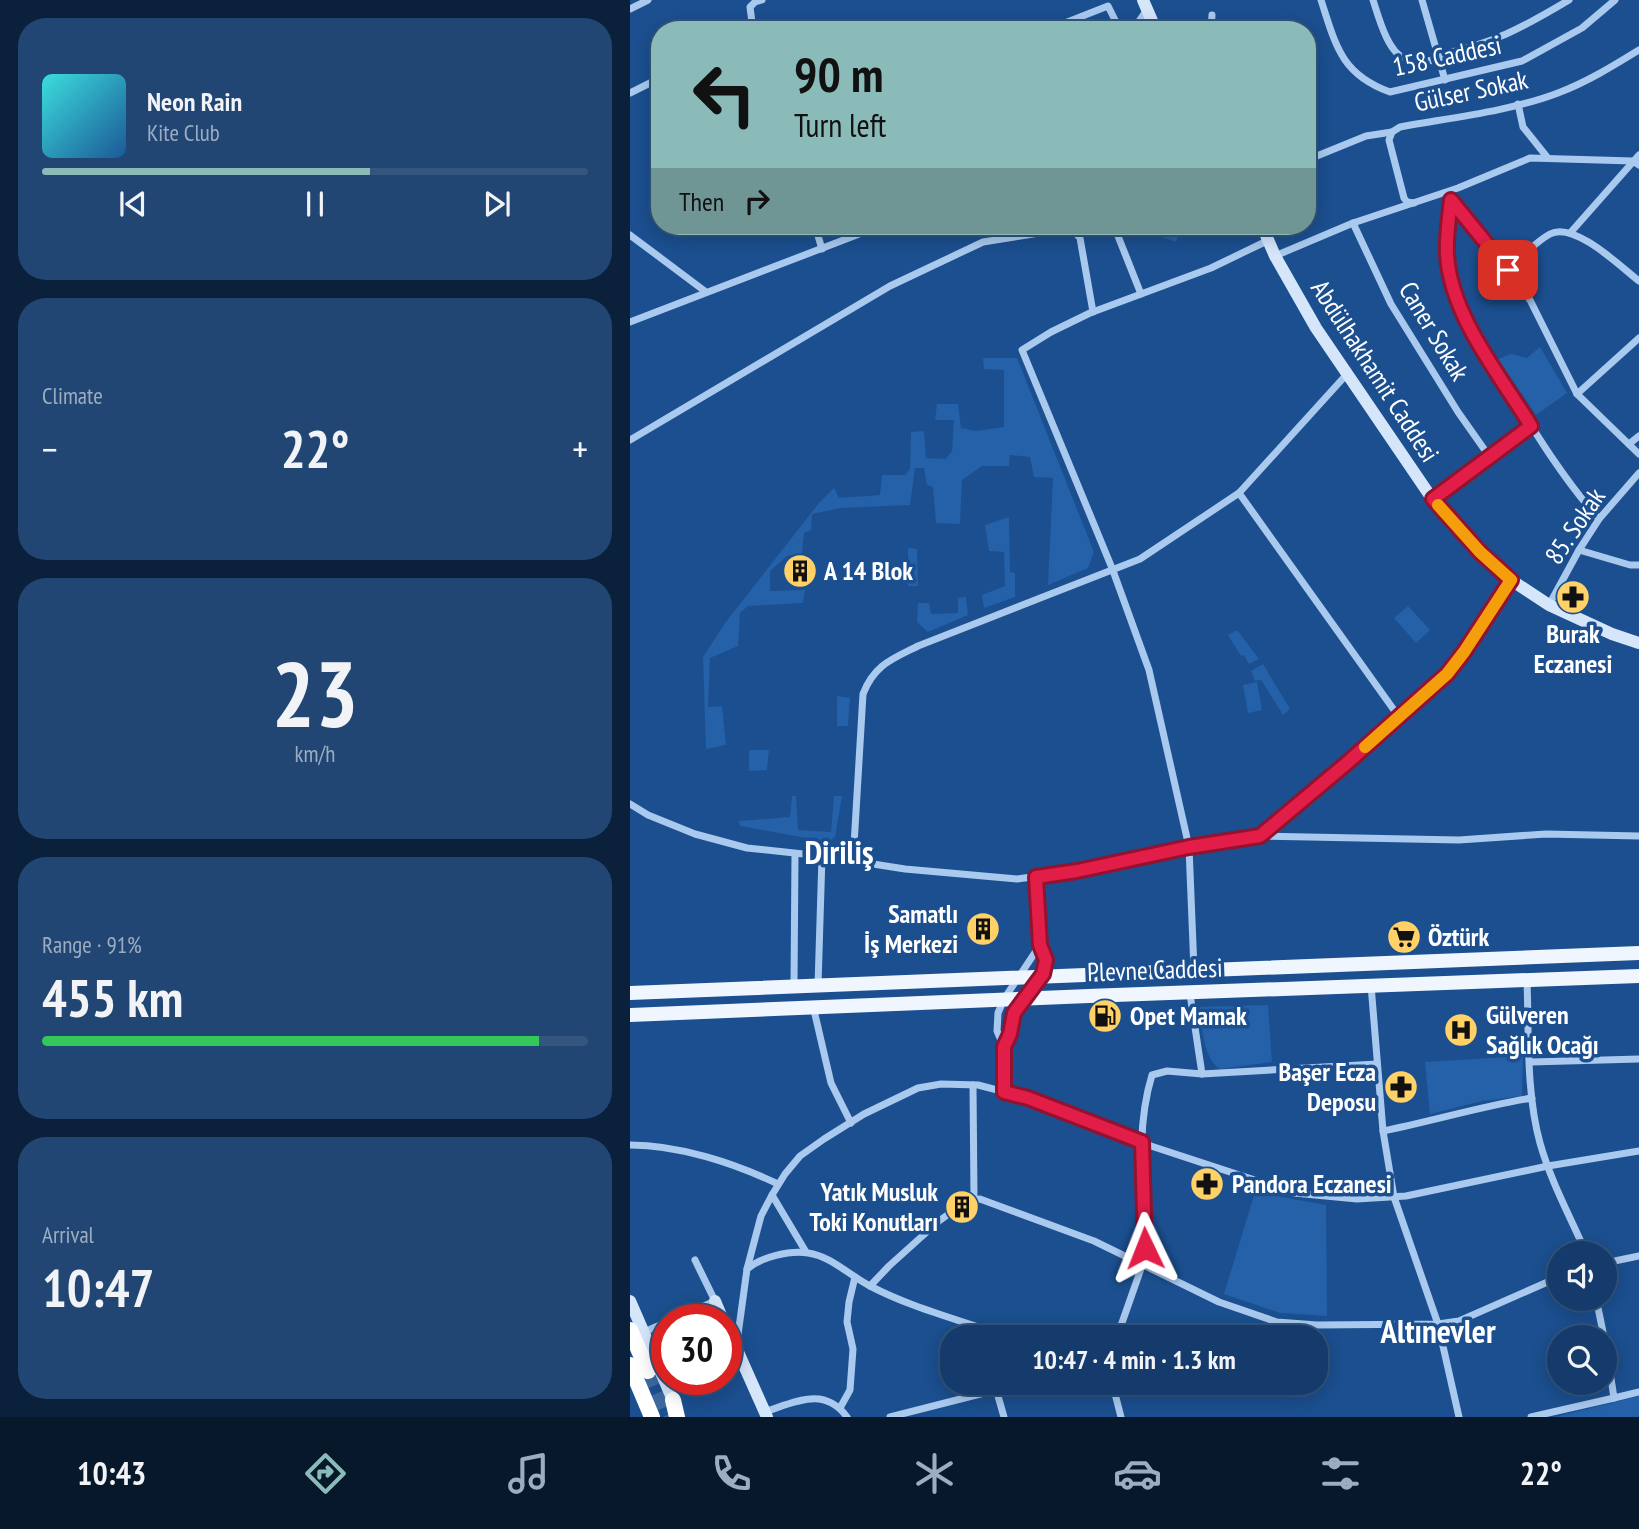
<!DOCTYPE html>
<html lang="en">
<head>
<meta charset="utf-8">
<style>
  :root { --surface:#143b6b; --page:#214673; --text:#f1f3f6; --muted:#9dadc1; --line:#33557e; --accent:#8bbbb9 }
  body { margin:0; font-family:"PT Sans Narrow",sans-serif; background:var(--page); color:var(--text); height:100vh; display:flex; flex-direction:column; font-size:26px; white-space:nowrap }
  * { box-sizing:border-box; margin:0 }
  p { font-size:23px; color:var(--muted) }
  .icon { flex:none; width:38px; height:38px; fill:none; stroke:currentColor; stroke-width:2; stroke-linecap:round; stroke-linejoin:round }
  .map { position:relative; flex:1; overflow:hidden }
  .details { display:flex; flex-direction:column; gap:18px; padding:18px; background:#0b203b; width:630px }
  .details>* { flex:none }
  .top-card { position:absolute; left:21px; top:21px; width:665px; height:214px; border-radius:28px; box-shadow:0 4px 18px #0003,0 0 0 2px var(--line); background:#8bbbb9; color:#111; overflow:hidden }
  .buttons { position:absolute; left:917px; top:1241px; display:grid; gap:14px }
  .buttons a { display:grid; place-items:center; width:70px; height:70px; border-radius:50%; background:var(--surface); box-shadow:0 4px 18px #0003,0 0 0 2px var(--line); font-size:35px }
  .speed { position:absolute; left:21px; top:1304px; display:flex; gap:14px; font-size:35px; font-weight:700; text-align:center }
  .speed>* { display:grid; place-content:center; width:91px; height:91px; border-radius:50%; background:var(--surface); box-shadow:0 4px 18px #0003,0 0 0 2px var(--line); line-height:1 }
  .speed .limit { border:10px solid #d22; background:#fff; color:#111 }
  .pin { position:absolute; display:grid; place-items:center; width:60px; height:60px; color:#fff; margin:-30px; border-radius:14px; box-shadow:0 4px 10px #0006 }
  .me { position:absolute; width:77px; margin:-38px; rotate:358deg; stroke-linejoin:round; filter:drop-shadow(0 0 5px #0008) }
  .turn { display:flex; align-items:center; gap:24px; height:147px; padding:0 28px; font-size:32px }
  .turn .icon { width:91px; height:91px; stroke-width:2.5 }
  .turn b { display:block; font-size:49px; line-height:60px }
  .then { display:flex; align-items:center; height:66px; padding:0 28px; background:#0003; gap:14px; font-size:26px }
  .big { font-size:52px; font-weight:800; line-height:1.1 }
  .details .card { flex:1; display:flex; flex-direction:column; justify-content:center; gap:10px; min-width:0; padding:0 24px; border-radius:28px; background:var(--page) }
  .details .dial { align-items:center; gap:0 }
  .dial b { font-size:91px; line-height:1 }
  .song { display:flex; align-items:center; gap:21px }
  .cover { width:84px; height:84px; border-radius:10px; background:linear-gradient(135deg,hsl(180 70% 55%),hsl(210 70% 35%)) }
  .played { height:7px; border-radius:4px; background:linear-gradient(90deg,var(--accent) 60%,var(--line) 60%) }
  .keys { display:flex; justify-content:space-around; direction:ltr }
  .heat { display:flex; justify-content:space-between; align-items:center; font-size:38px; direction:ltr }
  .charge { height:10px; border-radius:5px; background:linear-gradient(90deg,#34c759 91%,var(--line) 0) }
  .trip { position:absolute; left:310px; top:1325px; width:388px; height:70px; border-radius:28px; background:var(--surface); box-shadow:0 4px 18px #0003,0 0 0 2px var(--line); font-weight:800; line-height:70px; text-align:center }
  .tabs { display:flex; height:112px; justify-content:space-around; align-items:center; background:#08182b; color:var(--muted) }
  .tabs .icon { width:49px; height:49px }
  .tabs .active { color:var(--accent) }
  .tabs b { font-size:32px; color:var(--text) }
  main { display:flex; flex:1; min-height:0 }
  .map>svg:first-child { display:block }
</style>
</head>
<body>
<main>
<section class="details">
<div class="card">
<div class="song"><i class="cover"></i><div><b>Neon Rain</b><p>Kite Club</p></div></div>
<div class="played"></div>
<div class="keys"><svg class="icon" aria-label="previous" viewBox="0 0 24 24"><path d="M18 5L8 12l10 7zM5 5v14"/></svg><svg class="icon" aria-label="pause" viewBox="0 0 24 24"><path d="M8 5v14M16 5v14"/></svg><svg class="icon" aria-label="next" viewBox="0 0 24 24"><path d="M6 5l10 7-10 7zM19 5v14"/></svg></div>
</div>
<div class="card"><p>Climate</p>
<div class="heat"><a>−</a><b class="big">22°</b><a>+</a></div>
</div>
<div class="card dial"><b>23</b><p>km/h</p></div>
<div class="card"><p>Range · 91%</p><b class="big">455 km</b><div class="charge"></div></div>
<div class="card"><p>Arrival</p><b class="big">10:47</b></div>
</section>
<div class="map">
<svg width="1009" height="1417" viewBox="0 0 1009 1417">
  <rect width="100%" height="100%" fill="#1b4f8f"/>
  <!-- green -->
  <g fill="#2461a8">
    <polygon points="518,226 552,226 546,242 516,231"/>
    <polygon points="910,347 937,393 906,415 868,359 881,354 897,358"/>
    <polygon points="353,358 387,358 464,552 458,568 418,585 423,478 404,477 400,457 380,455 379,466 352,466 332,480 330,524 306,523 303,487 297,485 294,468 285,468 280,505 210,508 182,514 181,530 174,533 172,553 157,556 140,571 140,591 175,590 173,603 118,606 110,613 108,646 80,658 78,707 92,706 96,745 76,749 73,657 95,623 189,503 204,488 209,498 250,495 252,475 275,475 280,469 281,432 294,431 296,458 316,459 322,451 324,420 305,420 307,404 328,404 331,428 346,431 374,427 374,370 354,369"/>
    <polygon points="379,517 380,572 385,573 385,597 354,608 352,595 375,586 374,552 359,551 355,525"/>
    <polygon points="278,548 287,549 288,586 278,586"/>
    <polygon points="336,597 338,615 298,632 287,622 288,603 299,603 301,614 328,613 328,598"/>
    <polygon points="778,606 800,630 786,643 764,618"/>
    <polygon points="607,630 629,659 619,664 614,655 611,656 598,635"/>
    <polygon points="633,664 660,709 653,715 631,680 625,681 621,671"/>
    <polygon points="627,682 632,710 618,713 613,685"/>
    <polygon points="207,696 220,698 218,726 207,726"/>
    <polygon points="119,750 139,750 137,770 119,771"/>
    <polygon points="162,796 166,796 168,830 201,832 204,796 212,796 205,837 198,842 110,826 109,821 160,817"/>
    <path d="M638,1005L642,1062L590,1069C572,1057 573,1027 569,1007Z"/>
    <polygon points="893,1056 892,1096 852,1101 800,1114 795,1062"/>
    <polygon points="625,1192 696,1205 697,1316 650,1313 594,1294"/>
    <polygon points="1009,1396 1009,1417 925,1417"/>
  </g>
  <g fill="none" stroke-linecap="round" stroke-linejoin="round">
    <!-- highway-tunnel -->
    <polyline stroke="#3d69a0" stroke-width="16" stroke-dasharray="16 8" stroke-linecap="butt" points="18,1371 37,1417"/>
    <!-- street -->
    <g stroke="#a9c9ee" stroke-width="7">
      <path d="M691,0C706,46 711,74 760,92L892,61L952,28L985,0"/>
      <path d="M743,0C748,15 758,54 775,58C785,61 799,60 809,61"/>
      <polyline points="792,0 815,80"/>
      <polyline points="0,9 18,0"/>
      <polyline points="123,30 120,7 125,2 132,0"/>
      <polyline points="417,30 478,6 490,30"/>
      <polyline points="503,30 516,11"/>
      <polyline points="581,30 582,15"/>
      <path d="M807,55C861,45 892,28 939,0"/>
      <polyline points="0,93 30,78"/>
      <polyline points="888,104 893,127 917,157"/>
      <polyline points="762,132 759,140 774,198 777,202 784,203"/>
      <path d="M677,160L736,136L762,132L770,127C819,118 881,111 928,93C957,82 983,66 1009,50"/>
      <polyline points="820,198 900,300 947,394 1009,454"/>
      <path d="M821,200C816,240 816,277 832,315C841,336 857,355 869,374C900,424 930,475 969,519"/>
      <polyline points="723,223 761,304 828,412 859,456"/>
      <polyline points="185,226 192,249"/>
      <polyline points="484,226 511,294"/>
      <polyline points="941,232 1009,155"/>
      <polyline points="0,235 76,292"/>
      <polyline points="645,256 723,223 828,188 900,158 1003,161 1009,165"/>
      <path d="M878,269C891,258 905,242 920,234C944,221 991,267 1009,281"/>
      <polyline points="0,322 250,226"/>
      <polyline points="947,394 1009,338"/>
      <polyline points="0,440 260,286 353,242 441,228 450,238 463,312"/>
      <polyline points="999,444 1009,436"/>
      <polyline points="609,493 769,717"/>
      <polyline points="803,500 901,426"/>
      <polyline points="949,550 1000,565 1009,565"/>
      <polyline points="919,605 949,550 969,519 1009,473"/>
      <polyline points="0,804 18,815 65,834 117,848 192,856 275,869 387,879 447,871 559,847 630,836 829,840 916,834 1009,836"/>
      <polyline points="631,835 717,763 817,674 834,652 881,580"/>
      <path d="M223,862L233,694C244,665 262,659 288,646L510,559L609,493L717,374"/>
      <polyline points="564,970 559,847 519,670 482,568 392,350 421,332 460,313 581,268 639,240"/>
      <path d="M897,981C899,1033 896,1093 910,1143C921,1182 940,1216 956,1253"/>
      <polyline points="164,985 165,854"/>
      <polyline points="188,985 192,856"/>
      <polyline points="741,985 753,1131 764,1197 808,1324 829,1417"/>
      <polyline points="560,994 572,1074"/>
      <polyline points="183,1006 201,1083 221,1123"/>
      <polyline points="374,1047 380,1034 384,1013 413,974 416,960 410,945 406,877"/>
      <polyline points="901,1062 1009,1059"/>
      <polyline points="343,1085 344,1199"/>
      <polyline points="374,1092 374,1047 367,1031 368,1013 374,999 410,945"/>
      <path d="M753,1131C803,1121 852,1106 902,1098"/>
      <path d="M0,1145C49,1145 104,1163 148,1184"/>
      <polyline points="176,1252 142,1195 155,1174 170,1156 194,1139 234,1114 288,1088 311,1084 348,1085 398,1098 521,1146 664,1193 727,1199 776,1196 918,1166 1009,1151"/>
      <polyline points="975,1263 1009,1256"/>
      <polyline points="117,1269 131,1216 142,1195"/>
      <polyline points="240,1286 259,1266 309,1221 338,1200 350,1199 464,1241 589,1302 647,1322 687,1325 808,1324 829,1321 929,1277"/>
      <polyline points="966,1298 974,1337"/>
      <polyline points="43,1320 85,1301 65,1260"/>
      <polyline points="14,1332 37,1322"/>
      <path d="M487,1337L513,1263L515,1248C513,1191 505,1130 522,1075L537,1071L572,1074L747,1064"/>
      <polyline points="975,1339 984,1398 1009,1392"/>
      <path d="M107,1342L117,1269C131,1257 160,1250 178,1253C201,1256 220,1276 240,1286C284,1309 331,1320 377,1337"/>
      <polyline points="364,1382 374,1417"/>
      <polyline points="482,1382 491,1417"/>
      <polyline points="210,1408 220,1390 223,1349 217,1322 219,1302 225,1277"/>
      <path d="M134,1412C166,1402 194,1386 217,1417"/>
      <polyline points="260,1417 366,1390"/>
      <polyline points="901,1417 984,1398"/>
    </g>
    <!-- secondary -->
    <g stroke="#d6e6fa" stroke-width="12">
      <polyline points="513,0 526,30"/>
      <polyline points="632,226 645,256 686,328 803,500 850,552 881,580 919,605 982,634 1009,643"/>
      <polyline points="0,1301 46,1407"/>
      <polyline points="85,1301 93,1320"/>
      <polyline points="96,1325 137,1417"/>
    </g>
    <!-- primary -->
    <g stroke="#f0f6ff" stroke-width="14">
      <polyline points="0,993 1009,953"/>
      <path d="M0,1015C336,999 673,989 1009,976"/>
    </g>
    <!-- highway -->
    <g stroke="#fff" stroke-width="16">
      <polyline points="0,1330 18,1371"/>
      <polyline points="0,1365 22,1417"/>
      <polyline points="43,1400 47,1417"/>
    </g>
  </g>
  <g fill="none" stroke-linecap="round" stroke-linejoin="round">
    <!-- route casing -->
    <g stroke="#92132f" stroke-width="18">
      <path id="route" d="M515,1248L512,1142L398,1098L374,1092V1047L380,1034L384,1013L413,974L416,960L410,945L406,877L447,871L559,847L630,836L717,763L817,674L834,652L881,580L850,552L803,499L901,426C870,375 820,315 817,254C816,236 819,218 821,200L878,270"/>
    </g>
    <!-- route -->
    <use href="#route" stroke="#e11d48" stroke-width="12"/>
    <!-- slow -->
    <polyline stroke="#f59e0b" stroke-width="12" points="735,747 817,674 834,652 881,580 850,552 808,505"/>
  </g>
  <!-- icons -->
  <defs>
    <g id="building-disc" transform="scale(1.75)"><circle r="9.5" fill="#ffd166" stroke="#1b4f8f"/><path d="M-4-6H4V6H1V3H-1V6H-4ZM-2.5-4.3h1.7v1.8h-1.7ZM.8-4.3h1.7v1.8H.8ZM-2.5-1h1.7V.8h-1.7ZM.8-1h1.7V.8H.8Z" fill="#111"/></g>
    <g id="pharmacy-disc" transform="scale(1.75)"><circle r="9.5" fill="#ffd166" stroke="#1b4f8f"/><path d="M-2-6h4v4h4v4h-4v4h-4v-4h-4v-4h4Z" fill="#111"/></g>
    <g id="supermarket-disc" transform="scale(1.75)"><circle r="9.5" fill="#ffd166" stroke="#1b4f8f"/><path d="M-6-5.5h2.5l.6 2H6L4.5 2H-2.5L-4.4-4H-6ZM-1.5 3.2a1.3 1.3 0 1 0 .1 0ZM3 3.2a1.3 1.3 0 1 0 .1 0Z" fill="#111"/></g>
    <g id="fuel-disc" transform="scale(1.75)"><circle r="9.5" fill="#ffd166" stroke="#1b4f8f"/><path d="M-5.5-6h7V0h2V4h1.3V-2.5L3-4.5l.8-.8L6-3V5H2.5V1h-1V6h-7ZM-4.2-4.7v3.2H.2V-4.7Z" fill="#111"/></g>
    <g id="hospital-disc" transform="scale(1.75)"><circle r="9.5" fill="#ffd166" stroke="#1b4f8f"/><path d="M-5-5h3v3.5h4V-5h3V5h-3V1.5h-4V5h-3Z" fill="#111"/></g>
  </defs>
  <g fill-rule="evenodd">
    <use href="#building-disc" x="170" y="571"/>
    <use href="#pharmacy-disc" x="943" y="597"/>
    <use href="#building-disc" x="353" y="929"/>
    <use href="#supermarket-disc" x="774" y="937"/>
    <use href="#fuel-disc" x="475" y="1016"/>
    <use href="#hospital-disc" x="831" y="1030"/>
    <use href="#pharmacy-disc" x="771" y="1087"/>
    <use href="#pharmacy-disc" x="577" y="1184"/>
    <use href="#building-disc" x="332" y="1207"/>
  </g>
  <g text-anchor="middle" stroke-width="7" stroke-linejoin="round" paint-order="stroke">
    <!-- street labels -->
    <g font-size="26" fill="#fff" stroke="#1b4f8f">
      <text transform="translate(817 56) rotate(-12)" y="9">158 Caddesi</text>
      <text transform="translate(841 91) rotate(-12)" y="9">Gülser Sokak</text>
      <text transform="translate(804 331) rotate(59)" y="9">Caner Sokak</text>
      <text transform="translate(745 371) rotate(57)" y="9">Abdülhakhamit Caddesi</text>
      <text transform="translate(945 526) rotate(-56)" y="9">85. Sokak</text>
      <text transform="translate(525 970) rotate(-2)" y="9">Plevne Caddesi</text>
    </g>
    <!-- poi labels -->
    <g font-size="26" font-weight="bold" fill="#fff" stroke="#1b4f8f" text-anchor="start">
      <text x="194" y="580">A 14 Blok</text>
      <text x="943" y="643" text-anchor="middle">Burak<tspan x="943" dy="30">Eczanesi</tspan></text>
      <text x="328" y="923" text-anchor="end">Samatlı<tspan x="328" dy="30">İş Merkezi</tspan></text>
      <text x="798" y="946">Öztürk</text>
      <text x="856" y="1024">Gülveren<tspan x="856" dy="30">Sağlık Ocağı</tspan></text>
      <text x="500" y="1025">Opet Mamak</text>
      <text x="746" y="1081" text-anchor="end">Başer Ecza<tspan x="746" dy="30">Deposu</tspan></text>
      <text x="602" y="1193">Pandora Eczanesi</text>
      <text x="308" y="1201" text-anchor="end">Yatık Musluk<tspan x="308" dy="30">Toki Konutları</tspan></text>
    </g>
    <!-- district labels -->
    <g font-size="33" font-weight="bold" fill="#fff" stroke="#1b4f8f">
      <text x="209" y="864">Diriliş</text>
      <text x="808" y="1343">Altınevler</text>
    </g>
  </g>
</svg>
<div class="buttons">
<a><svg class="icon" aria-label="sound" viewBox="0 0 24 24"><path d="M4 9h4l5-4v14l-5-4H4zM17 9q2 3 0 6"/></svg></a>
<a><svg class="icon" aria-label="search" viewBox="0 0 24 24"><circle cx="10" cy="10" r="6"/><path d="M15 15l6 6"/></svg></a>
</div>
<div class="speed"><div class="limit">30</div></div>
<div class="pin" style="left:878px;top:270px;background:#d93025"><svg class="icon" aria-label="arrive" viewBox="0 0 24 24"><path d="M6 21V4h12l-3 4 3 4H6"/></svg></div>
<svg class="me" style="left:515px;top:1248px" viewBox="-20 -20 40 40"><path d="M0-17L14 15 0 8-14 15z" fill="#e11d48" stroke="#fff" stroke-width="4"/></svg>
<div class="trip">10:47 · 4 min · 1.3 km</div>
<div class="top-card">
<div class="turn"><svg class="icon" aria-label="left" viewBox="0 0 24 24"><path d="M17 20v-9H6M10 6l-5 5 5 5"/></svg><div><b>90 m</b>Turn left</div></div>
<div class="then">Then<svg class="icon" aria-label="right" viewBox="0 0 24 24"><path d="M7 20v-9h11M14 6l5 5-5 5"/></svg></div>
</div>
</div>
</main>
<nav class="tabs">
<b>10:43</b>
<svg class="icon active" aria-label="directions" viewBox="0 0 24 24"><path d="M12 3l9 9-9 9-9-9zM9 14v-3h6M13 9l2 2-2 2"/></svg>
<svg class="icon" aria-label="music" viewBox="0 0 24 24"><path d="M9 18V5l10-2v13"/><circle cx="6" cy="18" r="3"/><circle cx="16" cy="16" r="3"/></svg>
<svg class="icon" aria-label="phone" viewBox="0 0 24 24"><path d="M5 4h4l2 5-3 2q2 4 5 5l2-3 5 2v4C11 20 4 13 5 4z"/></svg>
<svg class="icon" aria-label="climate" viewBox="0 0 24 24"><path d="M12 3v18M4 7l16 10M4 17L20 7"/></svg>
<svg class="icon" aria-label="car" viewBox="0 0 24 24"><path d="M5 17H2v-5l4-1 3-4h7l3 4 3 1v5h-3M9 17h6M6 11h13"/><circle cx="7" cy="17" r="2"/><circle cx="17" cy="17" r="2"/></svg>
<svg class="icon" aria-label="filters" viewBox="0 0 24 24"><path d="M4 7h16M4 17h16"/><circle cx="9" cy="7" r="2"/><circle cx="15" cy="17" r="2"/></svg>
<b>22°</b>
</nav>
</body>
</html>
